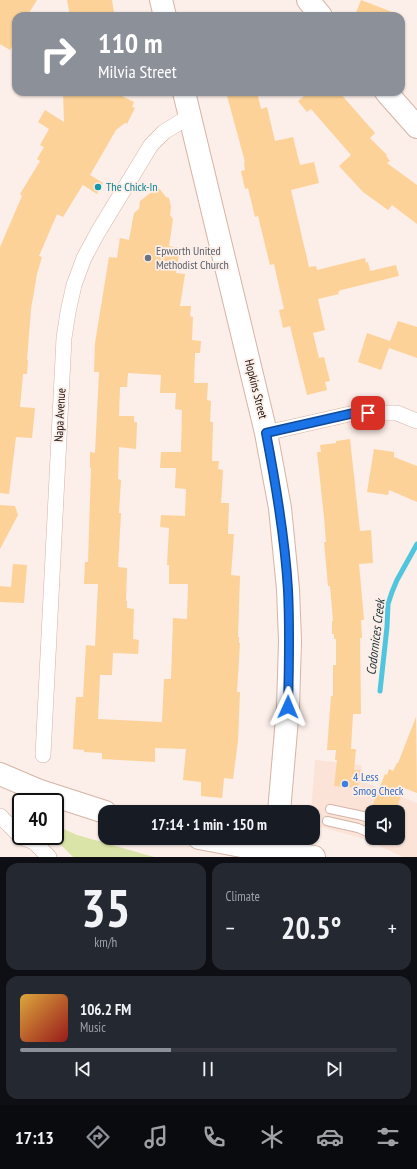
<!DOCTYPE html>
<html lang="en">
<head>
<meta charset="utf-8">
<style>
  :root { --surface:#171b24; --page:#242831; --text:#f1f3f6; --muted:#9ea1a6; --line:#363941; --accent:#8c9099 }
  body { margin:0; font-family:"PT Sans Narrow",sans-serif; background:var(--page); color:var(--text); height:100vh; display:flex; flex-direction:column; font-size:15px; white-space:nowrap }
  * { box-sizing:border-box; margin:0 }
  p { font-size:13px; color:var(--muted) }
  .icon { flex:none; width:22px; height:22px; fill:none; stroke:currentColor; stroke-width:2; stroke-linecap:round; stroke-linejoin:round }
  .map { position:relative; height:857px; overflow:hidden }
  .sheet { display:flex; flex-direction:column; gap:6px; padding:6px; background:#0d0f14; flex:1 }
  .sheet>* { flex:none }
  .guide { position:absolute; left:12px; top:12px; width:393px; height:84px; border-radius:12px; box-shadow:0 1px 3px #0004; background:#8c9099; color:#fff; overflow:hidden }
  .fabs { position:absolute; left:365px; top:805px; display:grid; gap:8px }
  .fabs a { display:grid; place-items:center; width:40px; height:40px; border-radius:8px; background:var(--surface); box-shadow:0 1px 3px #0004; font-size:20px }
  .speed { position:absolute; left:12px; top:793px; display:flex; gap:8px; font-size:20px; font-weight:700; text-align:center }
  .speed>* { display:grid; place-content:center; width:52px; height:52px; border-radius:50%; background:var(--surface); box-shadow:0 1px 3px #0004; line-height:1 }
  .speed .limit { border:2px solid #111; border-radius:6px; background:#fff; color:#111 }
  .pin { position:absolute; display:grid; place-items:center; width:34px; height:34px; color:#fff; margin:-17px; border-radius:8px; box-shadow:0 2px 6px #0006 }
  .me { position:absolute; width:44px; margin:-22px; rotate:1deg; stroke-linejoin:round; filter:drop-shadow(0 0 3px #0008) }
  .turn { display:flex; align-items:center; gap:14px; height:84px; padding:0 20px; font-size:18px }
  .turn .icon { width:52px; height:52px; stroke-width:2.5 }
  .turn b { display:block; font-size:28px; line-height:34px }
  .big { font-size:30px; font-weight:700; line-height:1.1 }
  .sheet .widget { flex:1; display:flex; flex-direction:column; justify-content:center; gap:6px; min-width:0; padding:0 14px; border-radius:12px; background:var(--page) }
  .sheet .dial { align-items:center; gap:0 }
  .dial b { font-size:52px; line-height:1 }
  .song { display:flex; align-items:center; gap:12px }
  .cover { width:48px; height:48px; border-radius:6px; background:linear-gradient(135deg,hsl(40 70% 55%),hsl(0 70% 35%)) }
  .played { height:4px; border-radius:2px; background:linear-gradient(90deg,var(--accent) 40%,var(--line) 40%) }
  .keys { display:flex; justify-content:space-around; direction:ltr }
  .heat { display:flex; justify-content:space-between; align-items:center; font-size:22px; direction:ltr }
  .sheet .tiles { flex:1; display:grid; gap:6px; grid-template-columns:1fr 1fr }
  .widget:last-child { grid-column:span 2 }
  .trip { position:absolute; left:98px; top:805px; width:222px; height:40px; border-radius:12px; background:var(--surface); box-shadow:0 1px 3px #0004; font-weight:700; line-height:40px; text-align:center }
  .dock { display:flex; height:64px; justify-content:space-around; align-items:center; background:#090b0e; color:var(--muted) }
  .dock .icon { width:28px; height:28px }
  .dock .current { color:var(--accent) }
  .dock b { font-size:18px; color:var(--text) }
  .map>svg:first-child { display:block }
</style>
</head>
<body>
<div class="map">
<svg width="417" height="857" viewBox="0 0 417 857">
  <rect width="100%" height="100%" fill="#fceee8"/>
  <!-- built -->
  <path fill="#fce3d7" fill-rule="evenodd" d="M315,760L361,765L366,783L417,803V857H403L365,839L313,825V812H311ZM372,812H398V838H372Z"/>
  <!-- green -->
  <polygon fill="#dbe4a8" points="55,825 77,835 154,857 73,857 52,836 55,836"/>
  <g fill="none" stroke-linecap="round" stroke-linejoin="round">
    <!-- stream -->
    <polyline stroke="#4fc5de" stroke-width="5" points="380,691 387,627 388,604 392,592 397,580 417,544"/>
  </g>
  <!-- building -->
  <g fill="#fcd298" fill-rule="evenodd">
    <polygon points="0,0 37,0 27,16 16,16 16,40 10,50 0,44"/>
    <polygon points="67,0 112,0 114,12 93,16 70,16"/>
    <polygon points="361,0 400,15 400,16 365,16 356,13"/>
    <polygon points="63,92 114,92 134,102 132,107 135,108 127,124 125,123 116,130 90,175 103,183 97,194 83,185 82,186 63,217 57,214 39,256 42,257 37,274 31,309 27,360 28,360 27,374 23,374 20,407 35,408 32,438 16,437 9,494 0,493 0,247 22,196 20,194 40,161 37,159 44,147 40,145 49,129 38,122 45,110 64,122"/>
    <polygon points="226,92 257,92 261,109 267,107 275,141 293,137 300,165 314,162 319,183 291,190 309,267 316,266 317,270 365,258 366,263 368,262 370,271 396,265 399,276 341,290 338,292 339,294 318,299 325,330 313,333 319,358 324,357 330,381 325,382 327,390 307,395 290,326 283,328 279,310 284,309 274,264 270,265 258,216 255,217 248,188 245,189 241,171 245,170 244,162 245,162"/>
    <polygon points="309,92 339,92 375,133 370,138 387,155 386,156 390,161 387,163 417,185 417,224 392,205 388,210 363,192 339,166 351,155 311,109 307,112 298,101"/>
    <path d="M158,187L166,197L169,198L171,207L170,215L173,219L169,246L180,248L176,273L185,274L180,306H191L190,316L193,317L192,340L201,341L200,353H195L194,383H208L207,400L211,401L210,422H213L212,461H219L218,469L223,470L221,503H229L228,534H234L231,575L240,576L238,637H239V643H240L237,692H240L238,741L233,779L224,778L222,798L201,796V782L183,780L186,749L155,748V762L102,759V753L84,752V750L73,749L76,697H83L86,645L95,646L98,584H84L85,562H88L91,468H90V452L95,453L99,372H94L95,343L109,257L117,258L120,238L129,240L134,213L139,209L140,201ZM128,373L161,375L160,393H176L175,409L182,410L181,452H161L160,468H176L175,488L186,489L185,516L161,515L160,527L169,528L167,565H169V584H188L187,619L173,618L171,679H164L162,722L98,719L100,675H112L113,653L138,654L139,640L133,639L134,609L127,608V601H126L127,568L118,567L121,513H119L121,480L118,479L119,447L136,449L137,422H134V416H119L120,387H127Z"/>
    <polygon points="398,321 417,327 417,358 389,348 381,370 358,362 367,333 390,341"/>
    <polygon points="350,439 360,531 371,530 373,563 359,564 364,620 361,620 362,638 360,638 361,714 353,714 351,749 356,749 354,770 360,770 358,788 334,786 337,760 335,760 336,750 327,750 331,696 333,696 333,665 336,665 336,639 334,639 334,634 332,634 332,621 333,621 330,586 328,586 324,542 326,542 324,517 317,452 321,452 320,445 336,443 336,441"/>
    <polygon points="374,449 394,452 394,457 417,466 417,502 389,490 388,495 367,492"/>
    <polygon points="0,505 15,506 18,515 0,549"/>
    <polygon points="13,564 27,565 24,603 0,602 0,586 11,587"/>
    <polygon points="416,717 417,793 404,788 395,812 370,812 385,774 387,775 389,769 393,771 397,763 398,763"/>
  </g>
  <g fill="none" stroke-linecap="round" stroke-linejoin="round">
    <!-- lane casing -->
    <g stroke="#d5b4a5" stroke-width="10">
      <g id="lane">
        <polyline points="330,809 363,816 372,820"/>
        <polyline points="327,821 358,828 372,834"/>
      </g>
    </g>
    <!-- street casing -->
    <g stroke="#d5b4a5" stroke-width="16">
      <g id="street">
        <polyline points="266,433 354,413 397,413 417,421"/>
        <polyline points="43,755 64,338 68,312 74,285 84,258 98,232 151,145 164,132 190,116"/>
        <polyline points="0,816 21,837 34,842"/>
        <polyline points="32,836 34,842 49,857"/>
      </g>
    </g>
    <!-- secondary casing -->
    <g stroke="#d5b4a5" stroke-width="24">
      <g id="secondary">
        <polyline points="161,0 165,16"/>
        <polyline points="308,0 321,16"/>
        <polyline points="184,92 266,433 280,508 288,589 290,641 288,707 279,812"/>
        <polyline points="386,92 417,127"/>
        <polyline points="0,774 40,791 105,812"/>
        <polyline points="199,838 247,847 314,857"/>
      </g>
    </g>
    <!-- lane -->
    <use href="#lane" stroke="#fff" stroke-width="8"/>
    <!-- street -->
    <use href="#street" stroke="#fff" stroke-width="15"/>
    <!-- secondary -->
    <use href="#secondary" stroke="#fff" stroke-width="22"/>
  </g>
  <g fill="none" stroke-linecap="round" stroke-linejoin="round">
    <!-- route casing -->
    <g stroke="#114b97" stroke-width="10">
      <path id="route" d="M288,707C289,668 290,629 288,590C285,537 276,485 266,433L354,413H368"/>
    </g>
    <!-- route -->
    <use href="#route" stroke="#1a73e8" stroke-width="7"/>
  </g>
  <!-- markers -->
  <circle fill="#0f9aa8" stroke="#fceee8" stroke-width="1.5" cx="98" cy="187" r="4"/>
  <circle fill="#6b7280" stroke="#fceee8" stroke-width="1.5" cx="148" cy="258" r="4"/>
  <circle fill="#3f7fe0" stroke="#fceee8" stroke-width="1.5" cx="345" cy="784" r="4"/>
  <g text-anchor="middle" stroke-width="3.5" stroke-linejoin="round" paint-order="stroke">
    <!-- culture labels -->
    <g font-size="12" fill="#0d838f" stroke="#fceee8" text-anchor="start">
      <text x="106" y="191">The Chick-In</text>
    </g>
    <!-- worship labels -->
    <g font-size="12" fill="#5b616d" stroke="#fceee8" text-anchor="start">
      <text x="156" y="255">Epworth United<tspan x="156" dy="14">Methodist Church</tspan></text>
    </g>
    <!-- street labels -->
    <g font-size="12" fill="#1d110c" stroke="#fceee8">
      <text transform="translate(256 389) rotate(76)" y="4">Hopkins Street</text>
      <text transform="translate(60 415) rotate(-87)" y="4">Napa Avenue</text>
    </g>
    <!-- shop labels -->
    <g font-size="12" fill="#366cbe" stroke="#fceee8" text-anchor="start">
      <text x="353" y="781">4 Less<tspan x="353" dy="14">Smog Check</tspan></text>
    </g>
    <!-- water labels -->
    <g font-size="13" font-style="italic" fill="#182d32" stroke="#fceee8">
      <text transform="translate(375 637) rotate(-83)" y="5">Codornices Creek</text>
    </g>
  </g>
</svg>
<div class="fabs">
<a><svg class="icon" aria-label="sound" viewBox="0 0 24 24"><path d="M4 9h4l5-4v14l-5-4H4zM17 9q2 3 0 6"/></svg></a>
</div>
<div class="speed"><div class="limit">40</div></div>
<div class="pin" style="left:368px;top:413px;background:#d93025"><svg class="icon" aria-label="arrive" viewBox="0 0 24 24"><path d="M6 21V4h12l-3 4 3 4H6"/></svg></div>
<svg class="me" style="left:288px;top:707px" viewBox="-20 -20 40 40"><path d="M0-17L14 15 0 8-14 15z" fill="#1a73e8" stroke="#fff" stroke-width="4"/></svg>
<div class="trip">17:14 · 1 min · 150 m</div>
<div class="guide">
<div class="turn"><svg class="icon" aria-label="right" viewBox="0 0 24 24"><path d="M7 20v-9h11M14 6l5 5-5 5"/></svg><div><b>110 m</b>Milvia Street</div></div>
</div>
</div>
<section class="sheet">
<div class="tiles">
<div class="widget dial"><b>35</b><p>km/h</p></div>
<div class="widget"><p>Climate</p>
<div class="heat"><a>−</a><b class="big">20.5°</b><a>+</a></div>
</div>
<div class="widget">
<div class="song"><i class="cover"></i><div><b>106.2 FM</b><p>Music</p></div></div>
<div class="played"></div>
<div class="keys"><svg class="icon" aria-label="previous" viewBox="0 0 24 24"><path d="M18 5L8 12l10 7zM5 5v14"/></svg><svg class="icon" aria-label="pause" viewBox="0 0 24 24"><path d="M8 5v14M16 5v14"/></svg><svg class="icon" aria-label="next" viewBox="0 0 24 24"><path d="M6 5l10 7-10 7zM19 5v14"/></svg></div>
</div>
</div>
</section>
<nav class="dock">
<b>17:13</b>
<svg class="icon current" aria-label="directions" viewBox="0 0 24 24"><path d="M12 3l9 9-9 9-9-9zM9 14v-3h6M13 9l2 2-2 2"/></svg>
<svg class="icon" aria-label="music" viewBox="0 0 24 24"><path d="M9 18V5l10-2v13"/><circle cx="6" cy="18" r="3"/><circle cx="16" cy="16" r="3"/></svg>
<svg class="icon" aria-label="phone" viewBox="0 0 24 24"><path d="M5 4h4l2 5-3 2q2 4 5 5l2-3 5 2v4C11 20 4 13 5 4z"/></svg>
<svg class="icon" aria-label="climate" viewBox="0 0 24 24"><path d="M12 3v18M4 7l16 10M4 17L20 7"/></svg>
<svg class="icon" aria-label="car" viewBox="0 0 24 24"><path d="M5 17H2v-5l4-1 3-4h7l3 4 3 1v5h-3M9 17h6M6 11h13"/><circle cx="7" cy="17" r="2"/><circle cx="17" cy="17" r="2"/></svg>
<svg class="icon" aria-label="filters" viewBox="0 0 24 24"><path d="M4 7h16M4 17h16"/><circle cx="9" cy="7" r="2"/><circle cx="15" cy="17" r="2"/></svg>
</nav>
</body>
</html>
